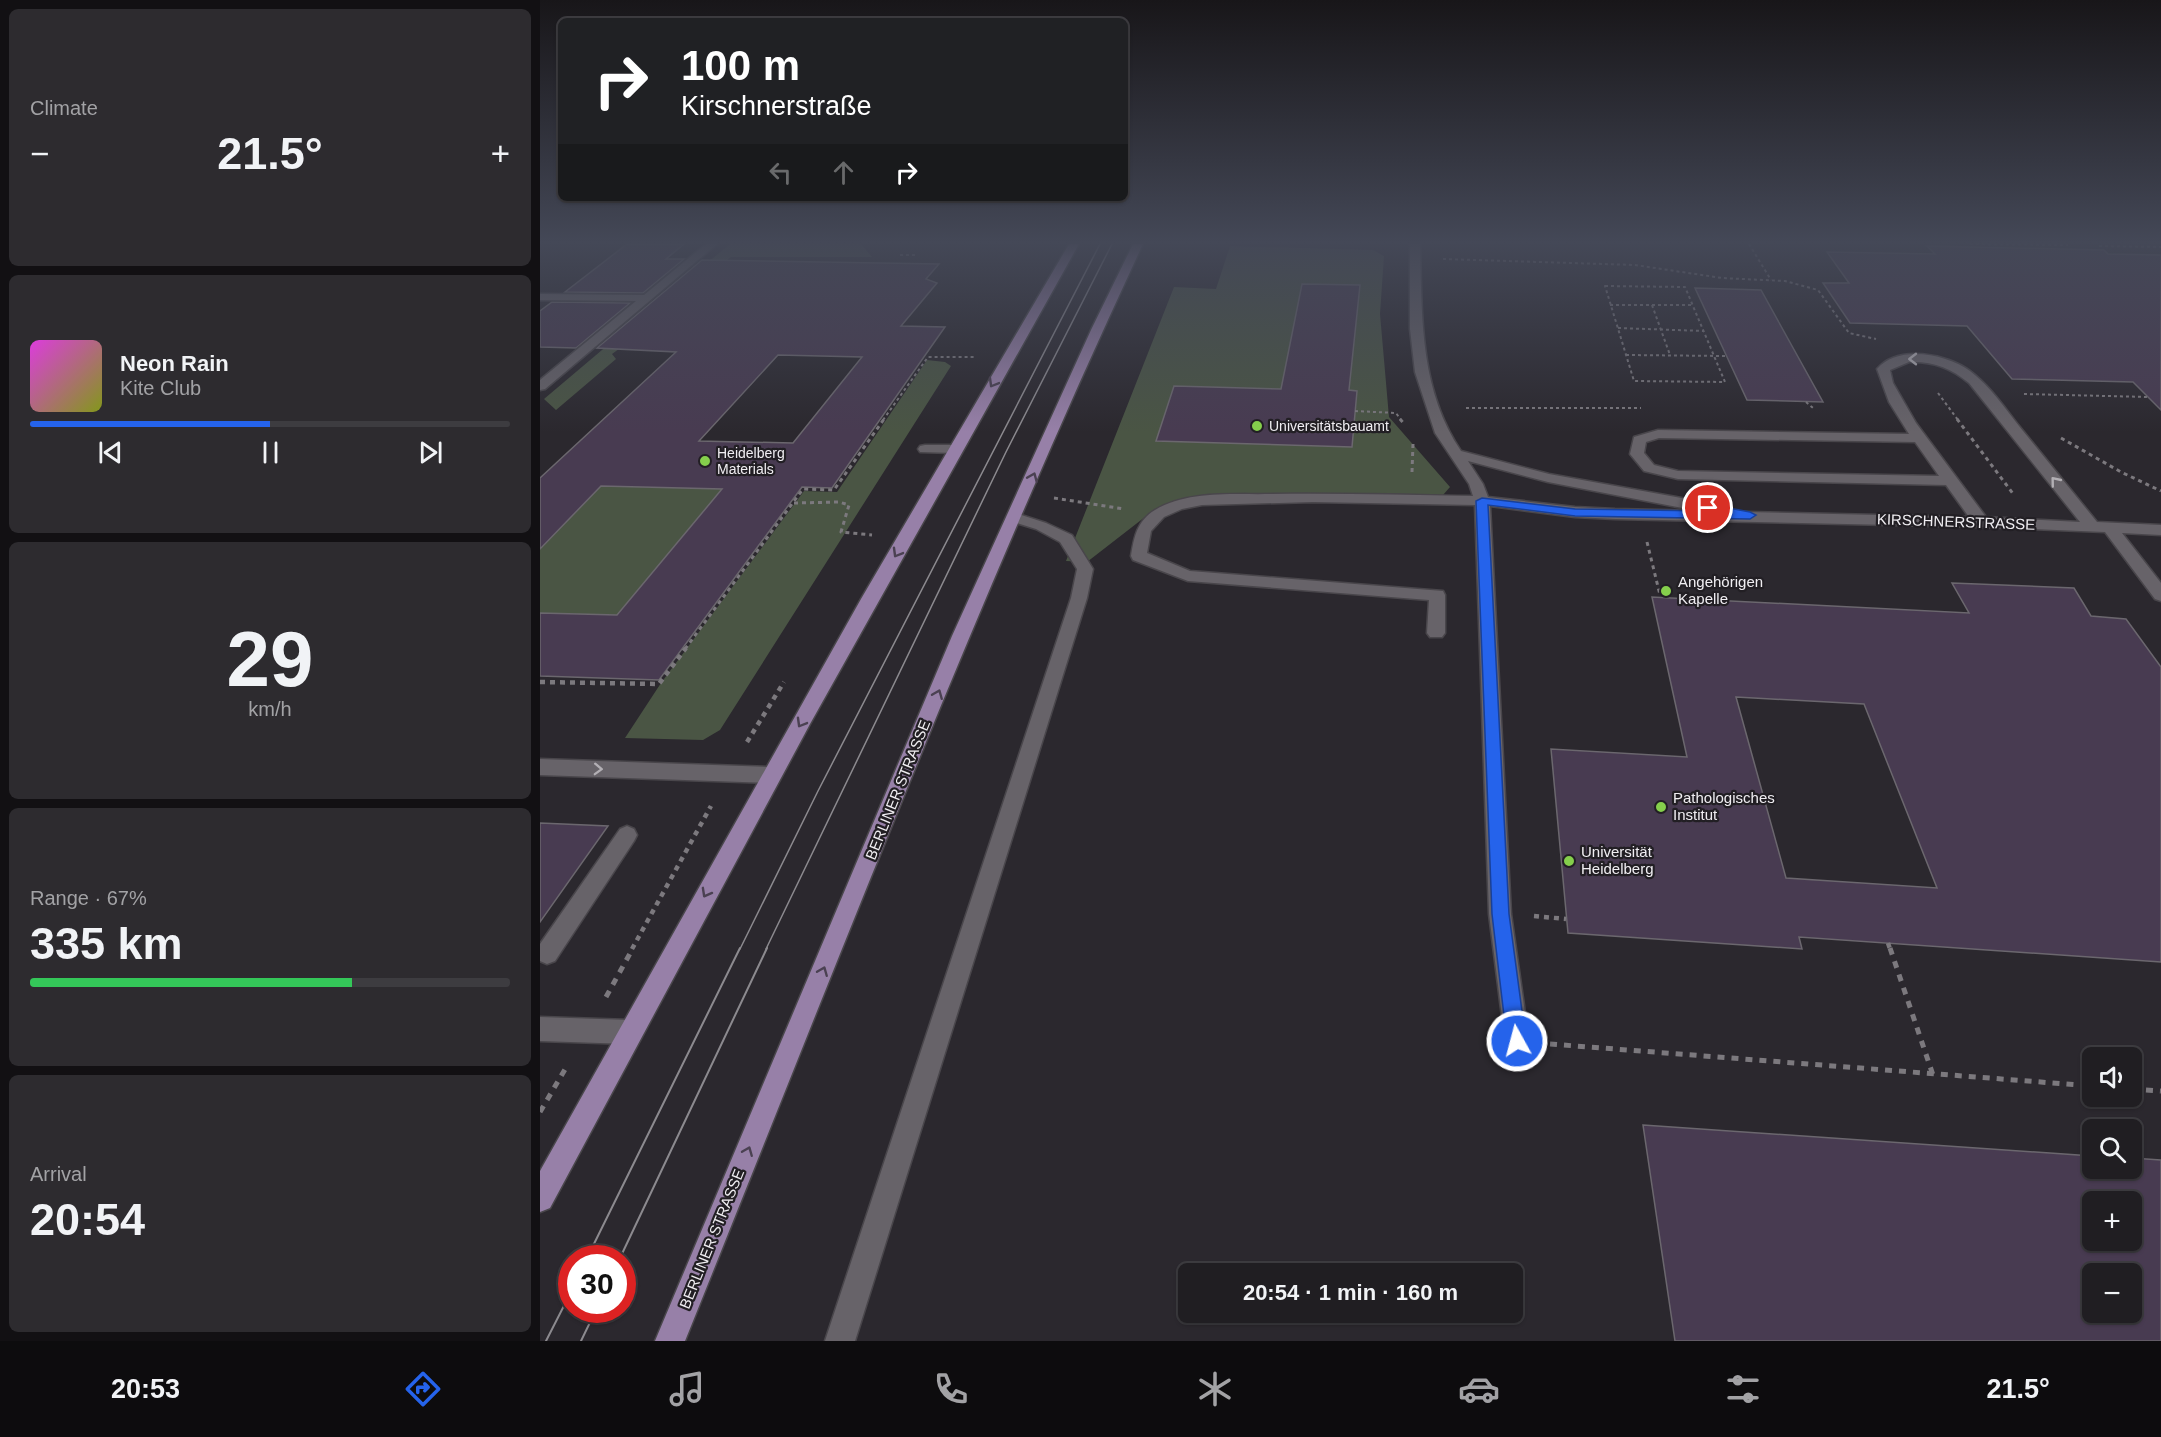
<!DOCTYPE html>
<html lang="en">
<head>
<meta charset="utf-8">
<style>
  :root { --surface:#201e22; --page:#2d2b2f; --text:#f1f3f6; --muted:#a2a2a5; --line:#3d3c40; --accent:#2563eb }
  body { margin:0; font-family:Helvetica,sans-serif; background:var(--page); color:var(--text); height:100vh; display:flex; flex-direction:column; font-size:22px; white-space:nowrap }
  * { box-sizing:border-box; margin:0 }
  p { font-size:20px; color:var(--muted) }
  .icon { flex:none; width:33px; height:33px; fill:none; stroke:currentColor; stroke-width:2; stroke-linecap:round; stroke-linejoin:round }
  .map { position:relative; flex:1; overflow:hidden }
  .panel { display:flex; flex-direction:column; gap:9px; padding:9px; background:#121013; width:540px }
  .panel>* { flex:none }
  .banner { position:absolute; left:18px; top:18px; width:570px; height:183px; border-radius:9px; box-shadow:0 2px 4px #0004,0 0 0 2px var(--line); background:#202124; color:#fff; overflow:hidden }
  .fabs { position:absolute; left:1542px; top:1047px; display:grid; gap:12px }
  .fabs a { display:grid; place-items:center; width:60px; height:60px; border-radius:9px; background:var(--surface); box-shadow:0 2px 4px #0004,0 0 0 2px var(--line); font-size:30px }
  .speed { position:absolute; left:18px; top:1245px; display:flex; gap:12px; font-size:30px; font-weight:700; text-align:center }
  .speed>* { display:grid; place-content:center; width:78px; height:78px; border-radius:50%; background:var(--surface); box-shadow:0 2px 4px #0004,0 0 0 2px var(--line); line-height:1 }
  .speed .limit { border:9px solid #d22; background:#fff; color:#111 }
  .pin { position:absolute; display:grid; place-items:center; width:51px; height:51px; color:#fff; margin:-26px; border:3px solid #fff; border-radius:50%; box-shadow:0 2px 6px #0007 }
  .me { position:absolute; width:66px; margin:-33px; rotate:353deg; stroke-linejoin:round; filter:drop-shadow(0 0 4px #0008) }
  .turn { display:flex; align-items:center; gap:21px; height:126px; padding:0 24px; font-size:27px }
  .turn .icon { width:78px; height:78px; stroke-width:2.5 }
  .turn b { display:block; font-size:42px; line-height:51px }
  .lanes { display:flex; align-items:center; height:57px; padding:0 24px; background:#0003; justify-content:center; gap:30px; direction:ltr }
  .lanes .off { opacity:.35 }
  .big { font-size:45px; font-weight:800; line-height:1.1 }
  .panel .tile { flex:1; display:flex; flex-direction:column; justify-content:center; gap:9px; min-width:0; padding:0 21px; border-radius:9px; background:var(--page) }
  .panel .dial { align-items:center; gap:0 }
  .dial b { font-size:78px; line-height:1 }
  .song { display:flex; align-items:center; gap:18px }
  .cover { width:72px; height:72px; border-radius:9px; background:linear-gradient(135deg,hsl(300 70% 55%),hsl(70 70% 35%)) }
  .played { height:6px; border-radius:3px; background:linear-gradient(90deg,var(--accent) 50%,var(--line) 50%) }
  .keys { display:flex; justify-content:space-around; direction:ltr }
  .heat { display:flex; justify-content:space-between; align-items:center; font-size:33px; direction:ltr }
  .charge { height:9px; border-radius:4px; background:linear-gradient(90deg,#34c759 67%,var(--line) 0) }
  .trip { position:absolute; left:638px; top:1263px; width:345px; height:60px; border-radius:9px; background:var(--surface); box-shadow:0 2px 4px #0004,0 0 0 2px var(--line); font-weight:800; line-height:60px; text-align:center }
  .tab-bar { display:flex; height:96px; justify-content:space-around; align-items:center; background:#0d0c0e; color:var(--muted) }
  .tab-bar .icon { width:42px; height:42px }
  .tab-bar .current { color:var(--accent) }
  .tab-bar b { font-size:27px; color:var(--text) }
  main { display:flex; flex:1; min-height:0 }
  .map>svg:first-child { display:block }
</style>
</head>
<body>
<main>
<section class="panel">
<div class="tile"><p>Climate</p>
<div class="heat"><a>−</a><b class="big">21.5°</b><a>+</a></div>
</div>
<div class="tile">
<div class="song"><i class="cover"></i><div><b>Neon Rain</b><p>Kite Club</p></div></div>
<div class="played"></div>
<div class="keys"><svg class="icon" aria-label="previous" viewBox="0 0 24 24"><path d="M18 5L8 12l10 7zM5 5v14"/></svg><svg class="icon" aria-label="pause" viewBox="0 0 24 24"><path d="M8 5v14M16 5v14"/></svg><svg class="icon" aria-label="next" viewBox="0 0 24 24"><path d="M6 5l10 7-10 7zM19 5v14"/></svg></div>
</div>
<div class="tile dial"><b>29</b><p>km/h</p></div>
<div class="tile"><p>Range · 67%</p><b class="big">335 km</b><div class="charge"></div></div>
<div class="tile"><p>Arrival</p><b class="big">20:54</b></div>
</section>
<div class="map">
<svg width="1621" height="1341" viewBox="0 0 1621 1341">
  <rect width="100%" height="100%" fill="#2b282e"/>
  <!-- green -->
  <g fill="#4a5544">
    <polygon points="190,244 321,244 332,257 191,257 99,333 85,331"/>
    <polygon points="690,246 833,250 844,256 840,314 849,417 910,487 903,495 685,494 605,517 547,562 526,561 634,287 676,289"/>
    <polygon points="75,339 87,343 72,354 76,359 16,410 4,399"/>
    <polygon points="387,360 405,362 411,366 180,730 163,740 85,738 121,683 264,491 297,492"/>
    <polygon points="61,486 182,489 77,615 0,613 0,549"/>
  </g>
  <!-- building -->
  <g fill="#483b51" stroke="#6b676e" stroke-width="1.5" fill-rule="evenodd">
    <polygon points="87,244 144,244 126,259 144,259 103,293 25,292"/>
    <polygon points="1387,246 1564,250 1568,254 1621,255 1621,410 1593,382 1472,379 1427,326 1310,323 1283,283 1309,283 1287,252 1395,254"/>
    <path d="M162,260L399,264L386,279L397,283L361,326L405,327L292,488L262,487L119,680L0,676V613L77,615L182,489L61,486L0,549V478L136,352L57,348ZM238,355L322,357L253,443L159,441Z"/>
    <polygon points="762,284 820,285 809,390 817,391 812,447 616,441 634,386 741,389"/>
    <polygon points="1155,288 1221,290 1283,402 1207,400"/>
    <polygon points="12,302 90,303 36,348 0,347 0,311"/>
    <path d="M1412,583L1534,588L1551,616L1586,619L1621,667V962L1259,937L1262,949L1028,933L1011,749L1147,757L1112,597L1429,613ZM1196,697L1324,704L1397,888L1246,878Z"/>
    <polygon points="0,823 68,826 0,922"/>
    <path d="M1103,1125L1552,1156V1168H1592V1158L1621,1160V1341H1135ZM1552,1202H1592V1240H1552ZM1552,1274H1592V1312H1552Z"/>
  </g>
  <g fill="none" stroke-linecap="round" stroke-linejoin="round">
    <!-- minor casing -->
    <g stroke="#49464b" stroke-width="3">
      <g id="minor">
        <polygon points="166,244 177,244 5,389 0,390 0,380 96,301 0,300 0,294 104,295"/>
        <path d="M870,244H880C882,315 879,389 921,451L1009,474L1158,501L1166,506L1158,511L1008,482L928,461L943,484L948,497L1035,507L1075,509L1429,517L1406,485L1138,479L1104,471L1090,454L1094,437L1118,430L1369,434L1349,402L1337,369C1358,344 1407,354 1430,371C1450,386 1464,407 1479,426C1505,458 1531,490 1557,522L1621,525V535L1582,533L1621,583V601L1615,599L1565,532L1441,527L1075,519L1035,517L950,506L971,914L989,1041L986,1050L977,1053L968,1050L965,1041L949,914L935,505L773,502L662,505L642,509L624,517L611,531L607,553L650,571L903,591L905,595V633L902,637H890L887,633L889,600L648,581L593,560L591,556C594,537 597,521 615,510C649,490 694,495 732,494C799,493 866,495 933,496L929,484L895,433L875,372L870,329ZM1369,362C1393,361 1411,368 1429,383L1540,522L1446,517L1376,423L1353,383L1350,370ZM1119,438L1375,442L1399,476L1138,471L1114,465L1104,453L1106,442Z"/>
        <polygon points="385,445 415,445 422,449 415,453 380,452 378,449 380,446"/>
        <polygon points="475,513 506,523 532,535 553,569 547,598 315,1341 285,1341 531,598 537,569 520,542 496,529 470,521 467,518 470,515"/>
        <polygon points="0,759 231,767 238,769 241,775 238,781 231,783 0,775"/>
        <polygon points="87,826 94,829 97,835 94,841 15,961 7,964 0,961 0,944 80,829"/>
        <polygon points="0,1017 90,1020 99,1023 102,1032 99,1041 90,1044 0,1041"/>
      </g>
    </g>
    <!-- major casing -->
    <g stroke="#49464b" stroke-width="3">
      <g id="major">
        <polygon points="529,244 539,244 270,724 10,1208 0,1212 0,1171 321,599"/>
        <path d="M593,244H603C435,603 293,974 145,1341H115L412,636L551,330Z"/>
      </g>
    </g>
    <!-- path-far3 -->
    <g stroke="#7c797e" stroke-width="2" stroke-dasharray="3 3" stroke-linecap="butt">
      <polyline points="1209,244 1231,280"/>
      <polyline points="1430,244 1528,245"/>
      <polyline points="1559,246 1621,247"/>
      <polyline points="360,255 375,255"/>
      <polyline points="903,259 1095,265 1182,278 1245,281 1278,290 1309,333 1336,339"/>
      <polygon points="1065,286 1145,287 1185,382 1094,381"/>
      <polyline points="1070,305 1154,305"/>
      <polyline points="1112,305 1130,355"/>
      <polyline points="1078,328 1164,331"/>
      <polyline points="1086,355 1185,356"/>
      <polyline points="1398,393 1418,420"/>
      <polyline points="1484,394 1608,397"/>
      <polyline points="1266,402 1273,408"/>
      <polyline points="926,408 1101,408"/>
      <polyline points="815,411 856,413 861,420"/>
      <polyline points="343,420 388,357 436,357"/>
    </g>
    <!-- path-far2 -->
    <g stroke="#7c797e" stroke-width="3" stroke-dasharray="4 4" stroke-linecap="butt">
      <polyline points="860,419 865,425"/>
      <polyline points="1417,419 1474,495"/>
      <polyline points="1521,438 1581,472 1621,491"/>
      <polyline points="872,472 873,444"/>
      <polyline points="514,498 584,509"/>
      <polyline points="254,503 299,502 309,505 301,532 332,535"/>
      <polyline points="1107,542 1120,595"/>
      <polyline points="145,649 263,489 294,490 344,419"/>
    </g>
    <!-- path-far1 -->
    <g stroke="#7c797e" stroke-width="4.5" stroke-dasharray="5 5" stroke-linecap="butt">
      <polyline points="0,682 119,684 146,648"/>
      <polyline points="207,742 244,682"/>
      <polyline points="994,916 1026,919"/>
      <polyline points="1348,943 1350,949"/>
      <polyline points="92,949 171,806"/>
    </g>
    <!-- path -->
    <g stroke="#7c797e" stroke-width="5" stroke-dasharray="7 7" stroke-linecap="butt">
      <polyline points="1350,948 1393,1075"/>
      <polyline points="66,997 93,948"/>
      <polyline points="1010,1044 1552,1086"/>
      <polyline points="1592,1089 1621,1091"/>
      <polyline points="0,1112 27,1066"/>
    </g>
    <!-- minor -->
    <use href="#minor" fill="#676369" fill-rule="evenodd"/>
    <!-- major -->
    <use href="#major" fill="#9780a8" fill-rule="evenodd"/>
    <!-- tram-far1 -->
    <g stroke="#8c8a8f" stroke-width="1.5">
      <polyline points="200,949 278,791 560,244"/>
      <polyline points="226,949 466,452 572,244"/>
    </g>
    <!-- tram -->
    <g stroke="#8c8a8f" stroke-width="2">
      <polyline points="47,1258 200,948"/>
      <polyline points="80,1258 227,948"/>
      <polyline points="6,1341 32,1290"/>
      <polyline points="41,1341 56,1310"/>
    </g>
  </g>
  <!-- one-way arrows -->
  <defs><path id="oneway-chevron" d="M-2-3.5L2.5 0L-2 3.5" fill="none" stroke-width="1.6" stroke-linecap="round" stroke-linejoin="round" transform="scale(1.5)"/></defs>
  <g stroke="#b2afb4">
    <use href="#oneway-chevron" transform="translate(1373 359) rotate(-180)"/>
    <use href="#oneway-chevron" transform="translate(1515 481) rotate(-129)"/>
    <use href="#oneway-chevron" transform="translate(58 769) rotate(2)"/>
  </g>
  <g stroke="#4b4152">
    <use href="#oneway-chevron" transform="translate(453 383) rotate(120)"/>
    <use href="#oneway-chevron" transform="translate(493 477) rotate(-67)"/>
    <use href="#oneway-chevron" transform="translate(357 553) rotate(120)"/>
    <use href="#oneway-chevron" transform="translate(398 694) rotate(-68)"/>
    <use href="#oneway-chevron" transform="translate(261 723) rotate(120)"/>
    <use href="#oneway-chevron" transform="translate(166 893) rotate(119)"/>
    <use href="#oneway-chevron" transform="translate(283 971) rotate(-68)"/>
    <use href="#oneway-chevron" transform="translate(208 1151) rotate(-68)"/>
  </g>
  <!-- sky -->
  <linearGradient id="sky" x2="0" y2="1"><stop stop-color="#181619"/><stop offset="0.56" stop-color="#444857"/><stop offset="1" stop-color="#444857" stop-opacity="0"/></linearGradient>
  <rect width="1621" height="432" fill="url(#sky)"/>
  <!-- route -->
  <polygon fill="#2563eb" stroke="#184099" stroke-width="1.5" points="942,498 1035,509 1167,511 1163,508 1168,504 1210,512 1216,515 1210,519 1035,516 948,505 969,914 986,1041 983,1047 977,1050 970,1047 967,1041 952,914 936,501"/>
  <!-- markers -->
  <g fill="#85cf4c" stroke="#221f24" stroke-width="2">
    <circle cx="717" cy="426" r="6"/>
    <circle cx="165" cy="461" r="6"/>
    <circle cx="1126" cy="591" r="6"/>
    <circle cx="1121" cy="807" r="6"/>
    <circle cx="1029" cy="861" r="6"/>
  </g>
  <g text-anchor="middle" stroke-width="4.5" stroke-linejoin="round" paint-order="stroke">
    <!-- far-poi labels -->
    <g font-size="14" fill="#f0eef2" stroke="#221f24" text-anchor="start">
      <text x="729" y="431">Universitätsbauamt</text>
      <text x="177" y="458">Heidelberg<tspan x="177" dy="16">Materials</tspan></text>
    </g>
    <!-- street labels -->
    <g font-size="15" fill="#f0eef2" stroke="#221f24">
      <text transform="translate(1416 522) rotate(2)" y="5">KIRSCHNERSTRASSE</text>
      <text transform="translate(358 790) rotate(-68)" y="5">BERLINER STRASSE</text>
      <text transform="translate(172 1239) rotate(-68)" y="5">BERLINER STRASSE</text>
    </g>
    <!-- poi labels -->
    <g font-size="15" fill="#f0eef2" stroke="#221f24" text-anchor="start">
      <text x="1138" y="587">Angehörigen<tspan x="1138" dy="17">Kapelle</tspan></text>
      <text x="1133" y="803">Pathologisches<tspan x="1133" dy="17">Institut</tspan></text>
      <text x="1041" y="857">Universität<tspan x="1041" dy="17">Heidelberg</tspan></text>
    </g>
  </g>
</svg>
<div class="fabs">
<a><svg class="icon" aria-label="sound" viewBox="0 0 24 24"><path d="M4 9h4l5-4v14l-5-4H4zM17 9q2 3 0 6"/></svg></a>
<a><svg class="icon" aria-label="search" viewBox="0 0 24 24"><circle cx="10" cy="10" r="6"/><path d="M15 15l6 6"/></svg></a>
<a>+</a>
<a>−</a>
</div>
<div class="speed"><div class="limit">30</div></div>
<div class="pin" style="left:1168px;top:508px;background:#d93025"><svg class="icon" aria-label="arrive" viewBox="0 0 24 24"><path d="M6 21V4h12l-3 4 3 4H6"/></svg></div>
<svg class="me" style="left:977px;top:1041px" viewBox="-20 -20 40 40"><circle r="17" fill="#2563eb" stroke="#fff" stroke-width="3"/><path d="M0-11L8 9 0 5-8 9z" fill="#fff"/></svg>
<div class="trip">20:54 · 1 min · 160 m</div>
<div class="banner">
<div class="turn"><svg class="icon" aria-label="right" viewBox="0 0 24 24"><path d="M7 20v-9h11M14 6l5 5-5 5"/></svg><div><b>100 m</b>Kirschnerstraße</div></div>
<div class="lanes"><svg class="icon off" aria-label="left" viewBox="0 0 24 24"><path d="M17 20v-9H6M10 6l-5 5 5 5"/></svg><svg class="icon off" aria-label="ahead" viewBox="0 0 24 24"><path d="M12 20V5M6 11l6-6 6 6"/></svg><svg class="icon" aria-label="right" viewBox="0 0 24 24"><path d="M7 20v-9h11M14 6l5 5-5 5"/></svg></div>
</div>
</div>
</main>
<nav class="tab-bar">
<b>20:53</b>
<svg class="icon current" aria-label="directions" viewBox="0 0 24 24"><path d="M12 3l9 9-9 9-9-9zM9 14v-3h6M13 9l2 2-2 2"/></svg>
<svg class="icon" aria-label="music" viewBox="0 0 24 24"><path d="M9 18V5l10-2v13"/><circle cx="6" cy="18" r="3"/><circle cx="16" cy="16" r="3"/></svg>
<svg class="icon" aria-label="phone" viewBox="0 0 24 24"><path d="M5 4h4l2 5-3 2q2 4 5 5l2-3 5 2v4C11 20 4 13 5 4z"/></svg>
<svg class="icon" aria-label="climate" viewBox="0 0 24 24"><path d="M12 3v18M4 7l16 10M4 17L20 7"/></svg>
<svg class="icon" aria-label="car" viewBox="0 0 24 24"><path d="M5 17H2v-5l4-1 3-4h7l3 4 3 1v5h-3M9 17h6M6 11h13"/><circle cx="7" cy="17" r="2"/><circle cx="17" cy="17" r="2"/></svg>
<svg class="icon" aria-label="filters" viewBox="0 0 24 24"><path d="M4 7h16M4 17h16"/><circle cx="9" cy="7" r="2"/><circle cx="15" cy="17" r="2"/></svg>
<b>21.5°</b>
</nav>
</body>
</html>
